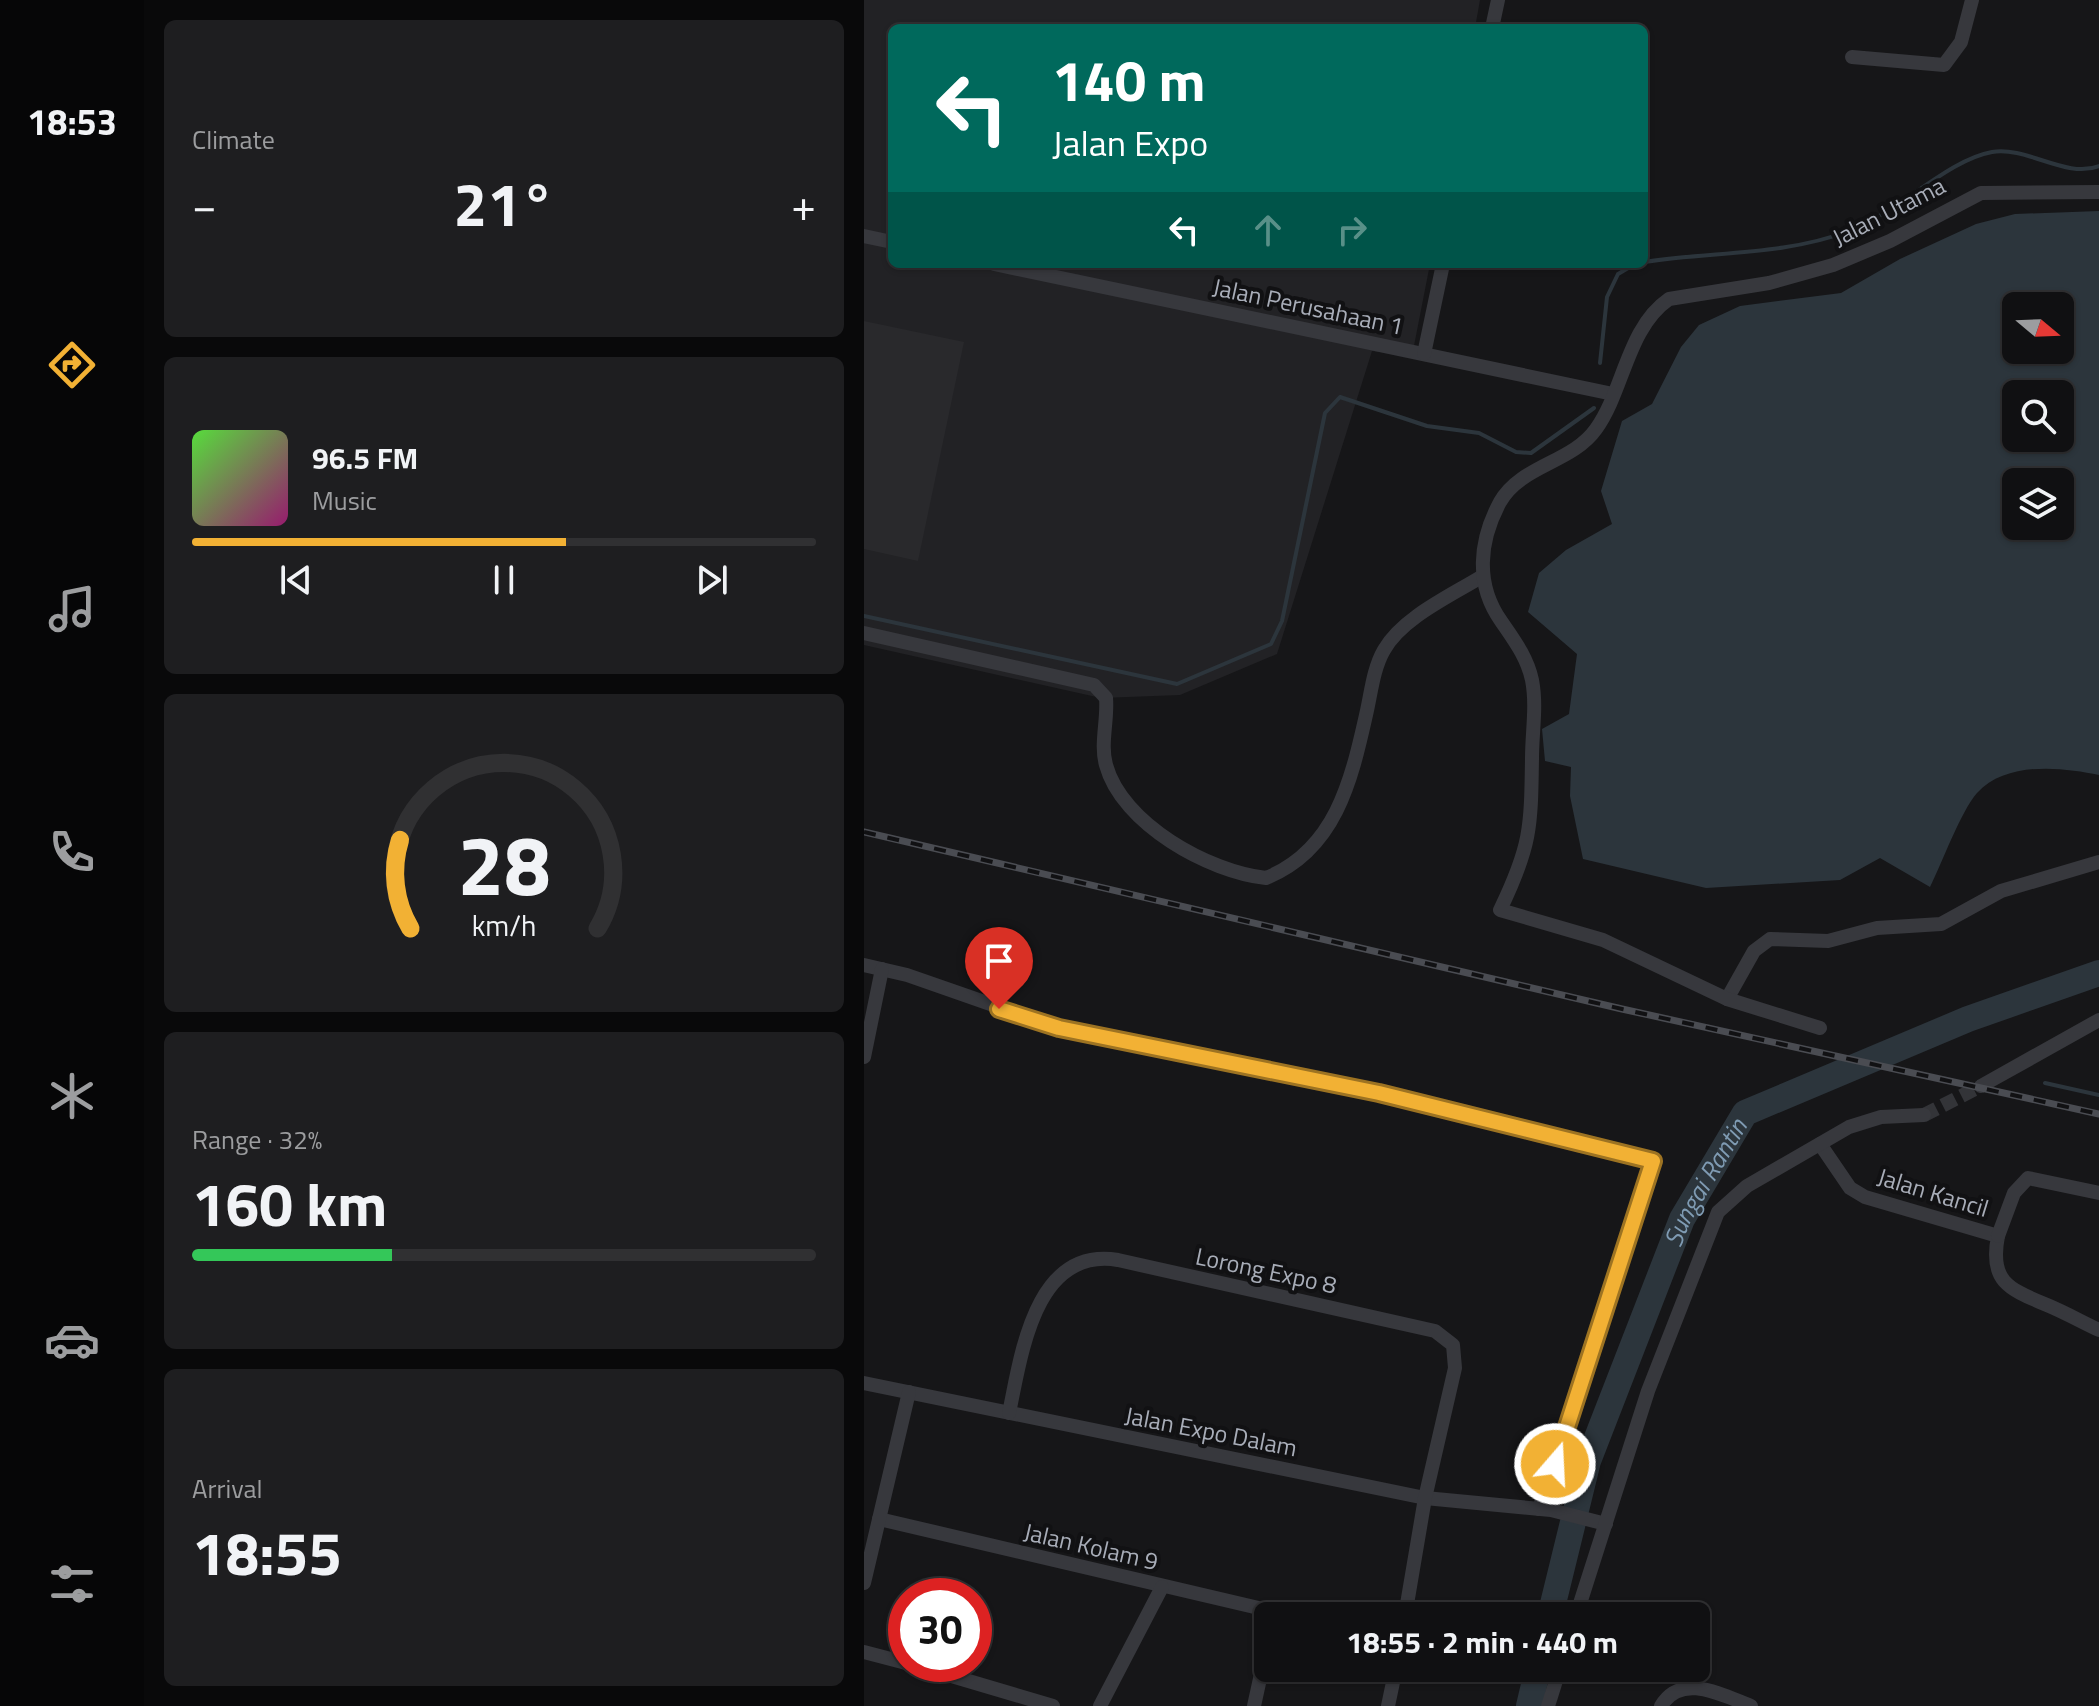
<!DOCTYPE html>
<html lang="en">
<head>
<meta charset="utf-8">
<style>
  :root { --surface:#101012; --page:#1e1e20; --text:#f1f3f6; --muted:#9c9d9f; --line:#303032; --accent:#f2b134 }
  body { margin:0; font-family:"Titillium Web",sans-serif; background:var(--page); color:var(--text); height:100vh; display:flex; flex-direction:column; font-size:30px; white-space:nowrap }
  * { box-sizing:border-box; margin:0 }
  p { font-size:26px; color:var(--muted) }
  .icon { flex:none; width:44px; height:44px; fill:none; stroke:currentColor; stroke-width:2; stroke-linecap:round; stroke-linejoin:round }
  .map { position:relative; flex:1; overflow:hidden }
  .sheet { display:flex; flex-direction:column; gap:20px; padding:20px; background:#09090a; width:720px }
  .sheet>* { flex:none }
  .hud { position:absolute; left:24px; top:24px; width:760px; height:244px; border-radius:12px; box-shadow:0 2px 6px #0004,0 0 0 2px var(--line); background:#00695c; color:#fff; overflow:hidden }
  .needle { width:52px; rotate:109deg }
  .fabs { position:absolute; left:1138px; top:292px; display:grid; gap:16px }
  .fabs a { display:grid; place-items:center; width:72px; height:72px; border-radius:12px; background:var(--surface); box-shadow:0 2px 6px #0004,0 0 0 2px var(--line); font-size:40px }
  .speed { position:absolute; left:24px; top:1578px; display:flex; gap:16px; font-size:40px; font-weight:700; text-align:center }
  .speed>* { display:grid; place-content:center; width:104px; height:104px; border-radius:50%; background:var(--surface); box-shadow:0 2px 6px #0004,0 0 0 2px var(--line); line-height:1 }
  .speed .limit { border:12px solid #d22; background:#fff; color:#111 }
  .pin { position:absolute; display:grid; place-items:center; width:68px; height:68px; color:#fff; margin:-82px -34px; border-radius:50% 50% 50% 0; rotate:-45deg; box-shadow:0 0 8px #0007 }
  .pin .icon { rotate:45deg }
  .me { position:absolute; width:88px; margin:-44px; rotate:19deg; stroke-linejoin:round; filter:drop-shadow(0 0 6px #0008) }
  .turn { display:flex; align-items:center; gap:28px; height:168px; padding:0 32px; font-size:36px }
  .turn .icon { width:104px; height:104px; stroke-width:2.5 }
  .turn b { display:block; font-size:56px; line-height:68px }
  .lanes { display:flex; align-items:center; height:76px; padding:0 32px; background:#0003; justify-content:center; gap:40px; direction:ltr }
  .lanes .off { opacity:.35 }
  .big { font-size:60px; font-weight:700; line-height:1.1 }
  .sheet .tile { flex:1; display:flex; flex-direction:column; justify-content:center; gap:12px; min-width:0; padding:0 28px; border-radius:12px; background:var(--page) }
  .sheet .dial { align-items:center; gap:0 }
  .dial svg { height:208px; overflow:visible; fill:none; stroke:var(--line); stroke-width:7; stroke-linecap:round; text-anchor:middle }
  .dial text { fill:var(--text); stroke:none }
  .song { display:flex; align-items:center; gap:24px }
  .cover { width:96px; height:96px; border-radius:12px; background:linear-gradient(135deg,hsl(110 70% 55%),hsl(320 70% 35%)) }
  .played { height:8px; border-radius:4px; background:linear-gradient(90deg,var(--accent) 60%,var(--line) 60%) }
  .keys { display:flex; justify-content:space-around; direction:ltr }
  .heat { display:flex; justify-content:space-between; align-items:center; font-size:44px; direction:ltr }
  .charge { height:12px; border-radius:6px; background:linear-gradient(90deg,#34c759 32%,var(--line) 0) }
  .trip { position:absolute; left:390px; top:1602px; width:456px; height:80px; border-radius:12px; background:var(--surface); box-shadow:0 2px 6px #0004,0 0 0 2px var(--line); font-weight:700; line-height:80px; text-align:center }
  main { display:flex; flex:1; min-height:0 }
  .dock { display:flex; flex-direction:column; width:144px; justify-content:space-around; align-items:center; background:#060607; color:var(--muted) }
  .dock .icon { width:56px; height:56px }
  .dock .active { color:var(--accent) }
  .dock b { font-size:36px; color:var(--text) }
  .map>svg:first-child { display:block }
</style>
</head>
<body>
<main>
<nav class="dock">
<b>18:53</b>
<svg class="icon active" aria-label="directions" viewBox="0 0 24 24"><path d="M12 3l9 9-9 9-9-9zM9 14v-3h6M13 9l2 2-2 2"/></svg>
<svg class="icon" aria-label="music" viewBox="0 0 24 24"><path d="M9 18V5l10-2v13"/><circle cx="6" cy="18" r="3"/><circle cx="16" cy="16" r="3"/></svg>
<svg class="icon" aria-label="phone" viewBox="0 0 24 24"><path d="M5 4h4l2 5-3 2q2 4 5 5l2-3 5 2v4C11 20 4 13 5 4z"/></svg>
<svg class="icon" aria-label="climate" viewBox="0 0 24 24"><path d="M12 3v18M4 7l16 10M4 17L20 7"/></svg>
<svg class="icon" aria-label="car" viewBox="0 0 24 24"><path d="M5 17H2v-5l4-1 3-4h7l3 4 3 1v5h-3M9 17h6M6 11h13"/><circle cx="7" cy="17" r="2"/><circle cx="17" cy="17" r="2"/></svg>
<svg class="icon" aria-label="filters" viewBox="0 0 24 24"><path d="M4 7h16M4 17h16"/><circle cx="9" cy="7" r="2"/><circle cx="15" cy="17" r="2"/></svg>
</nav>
<section class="sheet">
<div class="tile"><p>Climate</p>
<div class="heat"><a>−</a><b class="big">21°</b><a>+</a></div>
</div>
<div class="tile">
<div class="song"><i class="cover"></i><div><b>96.5 FM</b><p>Music</p></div></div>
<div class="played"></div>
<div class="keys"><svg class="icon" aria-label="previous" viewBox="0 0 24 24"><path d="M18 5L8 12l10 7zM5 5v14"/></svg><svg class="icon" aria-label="pause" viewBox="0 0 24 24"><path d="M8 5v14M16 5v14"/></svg><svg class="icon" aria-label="next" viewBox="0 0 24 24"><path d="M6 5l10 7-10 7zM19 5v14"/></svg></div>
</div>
<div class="tile dial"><svg viewBox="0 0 100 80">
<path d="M14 69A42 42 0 1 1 86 69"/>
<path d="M14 69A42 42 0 0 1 10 35" stroke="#f2b134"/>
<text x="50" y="56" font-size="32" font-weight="700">28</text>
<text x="50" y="72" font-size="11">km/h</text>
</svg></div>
<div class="tile"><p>Range · 32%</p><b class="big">160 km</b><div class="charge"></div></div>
<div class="tile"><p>Arrival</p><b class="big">18:55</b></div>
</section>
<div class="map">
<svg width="1235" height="1706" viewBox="0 0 1235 1706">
  <rect width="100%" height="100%" fill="#161618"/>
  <!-- built -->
  <polygon fill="#222225" points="0,0 616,0 611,28 28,28 28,264 566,264 548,356 508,351 413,654 316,695 237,698 0,645"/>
  <!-- water -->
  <path fill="#2c353c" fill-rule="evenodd" d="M1235,211V775C1198,767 1142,761 1113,793C1097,811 1078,863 1066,887L1016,858L976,880L842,888L719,859L706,796L707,767L681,761L678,729L705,714L713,654L664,612L675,573L702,550L748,524L737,491L758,421L788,404L817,347L835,325L876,306L977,293L1036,259L1112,224L1151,214ZM1152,306H1196V350H1152ZM1152,394H1196V438H1152ZM1152,482H1196V526H1152Z"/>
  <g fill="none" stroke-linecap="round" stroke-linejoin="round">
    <!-- stream -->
    <g stroke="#2c353c" stroke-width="4">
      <path d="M780,262C848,251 919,256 985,231C1034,213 1083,160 1128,152C1163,146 1202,179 1235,166"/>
      <polyline points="736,363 743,297 754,274 771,264"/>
      <polyline points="0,616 313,684 407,644 418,621 461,413 476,397 563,426 615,433 652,452 667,453 730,408"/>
      <polyline points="1181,1083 1235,1095"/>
    </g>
    <!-- river -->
    <g stroke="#2c353c" stroke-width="26">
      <path id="s1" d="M686,1616L724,1461L818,1219L881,1113L1104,1019L1235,973"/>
      <polyline points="665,1706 674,1668"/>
    </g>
  </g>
  <!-- building -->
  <polygon fill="#29292c" points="0,321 100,342 54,561 0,549"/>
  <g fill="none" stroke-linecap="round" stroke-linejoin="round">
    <!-- street-tunnel -->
    <polyline stroke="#333438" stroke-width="14" stroke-dasharray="14 7" stroke-linecap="butt" points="1060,1115 1117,1086"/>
    <!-- street -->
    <g stroke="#37383d" stroke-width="14">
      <polyline points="628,28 634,0"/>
      <polyline points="988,57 1080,65 1097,42 1108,0"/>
      <polyline points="0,236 28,242"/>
      <polyline points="130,264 749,394"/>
      <polyline points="560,354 579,264"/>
      <path d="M0,633L230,685L242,698C244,720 236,744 242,765C258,824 345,872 402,878C471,850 487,782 502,715C507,694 509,669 520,650C538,618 586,596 617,577"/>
      <polyline points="0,965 43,975 195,1028 515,1093 789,1161 675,1509"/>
      <polyline points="863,999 890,951 906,939 964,941 1013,928 1077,924 1137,891 1235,862"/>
      <path d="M956,1028L863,999L739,940L636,910C667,846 667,828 668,758C668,732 673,706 668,680C663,657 650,640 637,621C611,584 615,541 636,502C657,465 708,463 732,429C760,390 763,328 805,299L905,283L969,265L1026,241L1117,193L1235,192"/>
      <polyline points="0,1057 18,969"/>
      <polyline points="1117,1086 1235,1020"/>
      <path d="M956,1144L986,1188L1001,1197L1134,1236C1125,1282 1145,1289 1183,1305C1200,1312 1218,1322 1235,1330"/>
      <polyline points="1134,1236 1150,1193 1164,1178 1235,1193"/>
      <polyline points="0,1383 561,1498 687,1510 742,1524"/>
      <path d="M145,1413C157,1357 170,1246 254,1260L571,1331L589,1345L591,1368L561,1498L541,1616"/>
      <polyline points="15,1519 429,1616"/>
      <polyline points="0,1583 45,1392"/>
      <polyline points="712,1616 784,1391 854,1212 883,1186 985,1127 1017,1117 1060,1115"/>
      <polyline points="0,1652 42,1663"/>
      <polyline points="47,1664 189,1706"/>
      <polyline points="236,1706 298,1587"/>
      <polyline points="390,1706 404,1642"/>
      <polyline points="524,1706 532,1668"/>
      <polyline points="684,1706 696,1668"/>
      <path d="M797,1706C817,1672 858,1695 887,1706"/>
    </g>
    <!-- rail casing -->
    <g stroke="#4a4c52" stroke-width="7">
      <polyline id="rail" points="0,832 758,1009 1235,1114"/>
    </g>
    <!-- rail -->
    <use href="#rail" stroke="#111113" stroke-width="4" stroke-dasharray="12" stroke-linecap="butt"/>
  </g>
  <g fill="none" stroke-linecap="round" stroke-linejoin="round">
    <!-- route casing -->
    <g stroke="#9d7322" stroke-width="20">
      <polyline id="route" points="135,1009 195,1028 515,1093 789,1161 691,1464"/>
    </g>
    <!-- route -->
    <use href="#route" stroke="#f2b134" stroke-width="14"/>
  </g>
  <g text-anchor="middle" stroke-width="8" stroke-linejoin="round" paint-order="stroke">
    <!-- street labels -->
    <g font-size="24" fill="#a8adb8" stroke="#111113">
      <text transform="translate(1025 212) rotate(-27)" y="8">Jalan Utama</text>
      <text transform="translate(444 307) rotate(12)" y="8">Jalan Perusahaan 1</text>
      <text transform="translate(1069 1193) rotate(17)" y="8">Jalan Kancil</text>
      <text transform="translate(402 1271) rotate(12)" y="8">Lorong Expo 8</text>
      <text transform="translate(347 1432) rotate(11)" y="8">Jalan Expo Dalam</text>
      <text transform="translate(227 1547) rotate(13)" y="8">Jalan Kolam 9</text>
    </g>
    <!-- water labels -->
    <g font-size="26" font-style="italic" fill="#7f9bb3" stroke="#111113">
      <text dy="9" stroke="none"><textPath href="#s1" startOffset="462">Sungai Rantin</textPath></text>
    </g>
  </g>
</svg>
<div class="fabs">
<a><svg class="needle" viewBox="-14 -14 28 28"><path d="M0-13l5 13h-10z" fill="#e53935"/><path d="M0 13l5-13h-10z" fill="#9c9d9f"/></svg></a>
<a><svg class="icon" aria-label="search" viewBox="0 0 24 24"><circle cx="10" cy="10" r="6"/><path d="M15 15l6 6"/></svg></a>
<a><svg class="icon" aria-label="layers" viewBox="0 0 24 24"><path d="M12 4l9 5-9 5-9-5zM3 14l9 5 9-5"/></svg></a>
</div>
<div class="speed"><div class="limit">30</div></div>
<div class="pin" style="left:135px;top:1009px;background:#d93025"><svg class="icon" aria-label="arrive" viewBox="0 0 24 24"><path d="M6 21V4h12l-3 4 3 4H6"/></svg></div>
<svg class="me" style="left:691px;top:1464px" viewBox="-20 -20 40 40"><circle r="17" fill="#f2b134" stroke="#fff" stroke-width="3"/><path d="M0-11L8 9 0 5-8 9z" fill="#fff"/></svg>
<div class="trip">18:55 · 2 min · 440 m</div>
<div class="hud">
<div class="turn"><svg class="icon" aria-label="left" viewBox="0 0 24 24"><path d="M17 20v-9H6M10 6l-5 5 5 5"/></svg><div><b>140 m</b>Jalan Expo</div></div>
<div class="lanes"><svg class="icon" aria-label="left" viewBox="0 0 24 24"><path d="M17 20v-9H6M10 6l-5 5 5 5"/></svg><svg class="icon off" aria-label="ahead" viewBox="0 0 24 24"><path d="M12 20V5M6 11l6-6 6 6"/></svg><svg class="icon off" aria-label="right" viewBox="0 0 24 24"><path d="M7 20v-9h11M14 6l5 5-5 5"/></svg></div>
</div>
</div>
</main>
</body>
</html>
